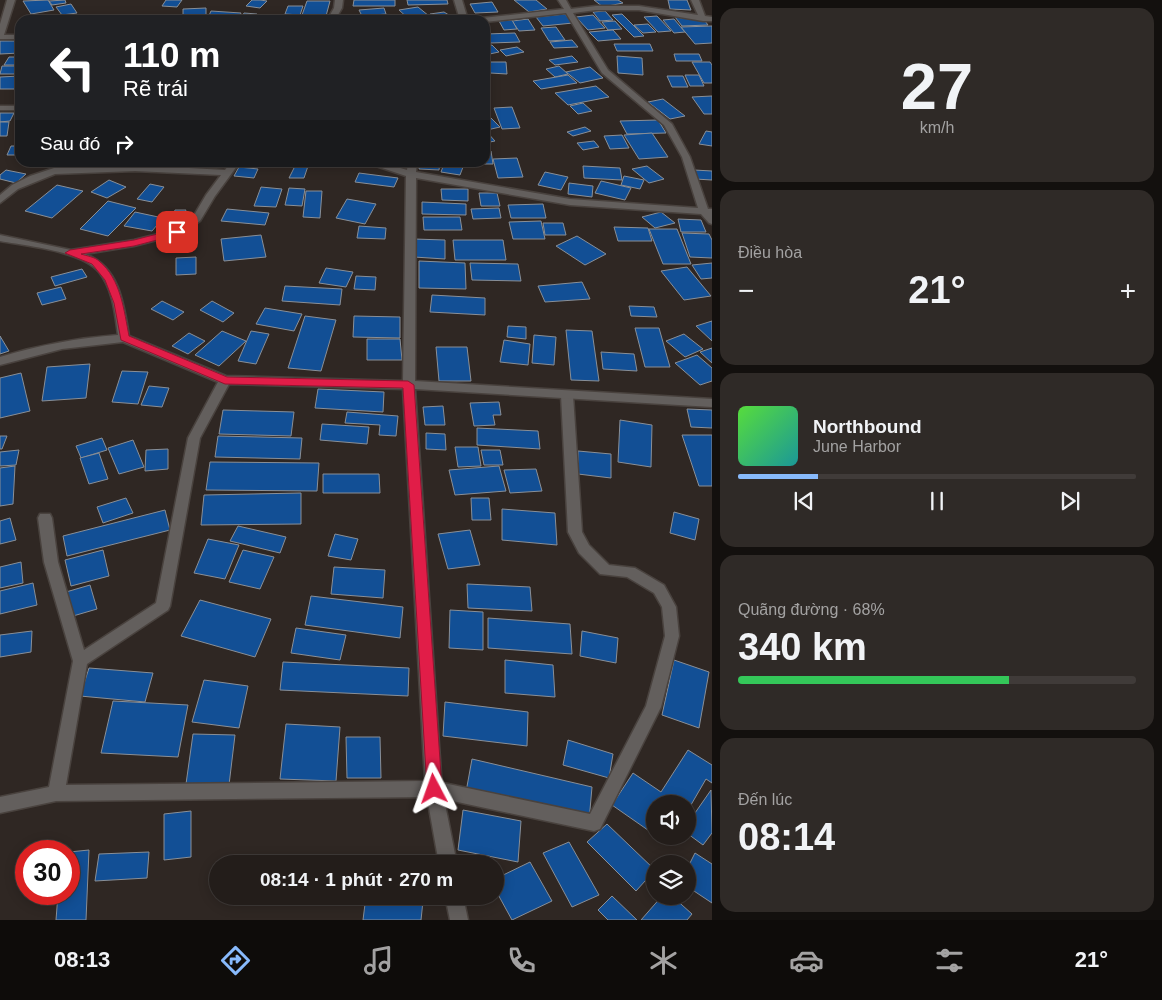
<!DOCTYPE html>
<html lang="vi">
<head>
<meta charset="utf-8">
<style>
  :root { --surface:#231d1a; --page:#2f2a27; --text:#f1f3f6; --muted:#a3a2a2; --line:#403b39; --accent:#88bafc }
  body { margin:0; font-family:Arial,sans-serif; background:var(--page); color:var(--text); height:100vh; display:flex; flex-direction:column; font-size:19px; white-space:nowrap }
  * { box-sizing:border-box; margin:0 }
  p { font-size:16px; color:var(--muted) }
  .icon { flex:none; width:28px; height:28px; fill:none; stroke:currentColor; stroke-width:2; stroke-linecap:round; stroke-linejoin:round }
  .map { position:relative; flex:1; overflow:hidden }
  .sheet { display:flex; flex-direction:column; gap:8px; padding:8px; background:#13100e; width:450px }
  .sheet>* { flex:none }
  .hud { position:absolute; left:15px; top:15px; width:475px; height:152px; border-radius:15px; box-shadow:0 2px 12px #0003,0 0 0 1px var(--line); background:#202124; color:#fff; overflow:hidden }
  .controls { position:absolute; left:646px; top:795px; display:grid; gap:10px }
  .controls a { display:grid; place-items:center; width:50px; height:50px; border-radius:50%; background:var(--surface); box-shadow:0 2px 12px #0003,0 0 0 1px var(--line); font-size:25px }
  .speed { position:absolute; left:15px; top:840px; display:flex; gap:10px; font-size:25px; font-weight:700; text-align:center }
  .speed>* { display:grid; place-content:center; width:65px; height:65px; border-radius:50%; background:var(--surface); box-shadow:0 2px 12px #0003,0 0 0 1px var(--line); line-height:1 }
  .speed .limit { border:8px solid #d22; background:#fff; color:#111 }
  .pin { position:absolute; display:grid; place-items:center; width:42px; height:42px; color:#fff; margin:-21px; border-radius:10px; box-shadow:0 2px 8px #0006 }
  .me { position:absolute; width:55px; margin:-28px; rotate:356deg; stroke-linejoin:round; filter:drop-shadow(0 0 4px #0008) }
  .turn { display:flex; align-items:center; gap:18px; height:105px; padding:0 25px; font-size:22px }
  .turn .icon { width:65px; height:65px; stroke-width:2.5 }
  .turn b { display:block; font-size:35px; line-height:42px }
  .then { display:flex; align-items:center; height:48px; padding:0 25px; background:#0003; gap:10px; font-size:19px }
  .big { font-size:38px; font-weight:600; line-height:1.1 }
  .sheet .tile { flex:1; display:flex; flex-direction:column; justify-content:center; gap:8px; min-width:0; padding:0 18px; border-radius:15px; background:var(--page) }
  .sheet .dial { align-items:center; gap:0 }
  .dial b { font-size:65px; line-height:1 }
  .song { display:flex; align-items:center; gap:15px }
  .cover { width:60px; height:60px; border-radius:8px; background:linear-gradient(135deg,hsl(110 70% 55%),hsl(180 70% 35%)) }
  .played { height:5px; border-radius:2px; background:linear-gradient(90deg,var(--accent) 20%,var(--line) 20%) }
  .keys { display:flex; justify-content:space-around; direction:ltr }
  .heat { display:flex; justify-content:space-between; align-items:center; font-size:28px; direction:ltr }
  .charge { height:8px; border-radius:4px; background:linear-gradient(90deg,#34c759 68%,var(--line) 0) }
  .trip { position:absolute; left:209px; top:855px; width:295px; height:50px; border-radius:25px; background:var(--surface); box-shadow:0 2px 12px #0003,0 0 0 1px var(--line); font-weight:600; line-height:50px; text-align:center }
  .tab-bar { display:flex; height:80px; justify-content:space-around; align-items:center; background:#0e0c0a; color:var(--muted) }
  .tab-bar .icon { width:35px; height:35px }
  .tab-bar .on { color:var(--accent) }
  .tab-bar b { font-size:22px; color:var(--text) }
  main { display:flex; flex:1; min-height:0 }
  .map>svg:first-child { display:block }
</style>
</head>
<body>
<main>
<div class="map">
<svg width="712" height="920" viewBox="0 0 712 920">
  <rect width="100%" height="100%" fill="#2f2723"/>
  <!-- building -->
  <g fill="#124f95" stroke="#898f97">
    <polygon points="48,0 54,10 31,14 23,1"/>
    <polygon points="65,0 66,3 52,5 49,1"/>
    <polygon points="166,0 182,0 177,7 162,6"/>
    <polygon points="252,0 260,0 267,1 260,8 246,6"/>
    <polygon points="354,0 395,0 395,6 353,6"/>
    <polygon points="407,0 447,0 448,4 408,5"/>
    <polygon points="514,0 536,0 547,9 529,12"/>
    <polygon points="594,0 618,0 623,3 603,7"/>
    <polygon points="668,0 687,0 691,10 670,9"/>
    <polygon points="307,1 330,1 326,16 302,15"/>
    <polygon points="492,2 498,12 475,13 470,4"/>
    <polygon points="71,4 77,13 62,15 56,7"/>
    <polygon points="288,6 303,6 300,15 285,14"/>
    <polygon points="418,7 429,16 410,20 399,10"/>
    <polygon points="206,8 206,16 183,17 183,9"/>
    <polygon points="384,8 386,14 362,16 359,10"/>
    <polygon points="211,11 241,13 238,20 207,20"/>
    <polygon points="605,11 613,20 600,21 593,12"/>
    <polygon points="444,12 452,17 437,20 430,14"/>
    <polygon points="244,13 257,14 253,20 240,20"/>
    <polygon points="565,14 573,23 543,26 536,17"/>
    <polygon points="622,14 644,36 634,37 612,15"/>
    <polygon points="287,15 301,16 292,20 281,18"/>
    <polygon points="593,15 605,28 588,30 576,17"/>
    <polygon points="339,16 362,17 362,20 339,20"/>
    <polygon points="657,16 671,31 658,32 644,17"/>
    <polygon points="675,17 705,21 708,25 682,26"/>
    <polygon points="528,19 535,30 519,31 512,21"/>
    <polygon points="674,19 685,32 674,33 663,20"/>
    <polygon points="512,20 517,29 504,30 499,21"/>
    <polygon points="615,21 622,29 608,30 602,22"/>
    <polygon points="648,24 656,32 643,33 634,25"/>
    <polygon points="712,26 712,43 695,44 681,27"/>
    <polygon points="556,27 565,40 549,41 541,28"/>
    <polygon points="613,30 621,39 598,41 589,32"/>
    <polygon points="515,33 520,42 490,43 486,34"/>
    <polygon points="572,40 578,47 554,48 550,42"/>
    <polygon points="20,41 20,53 0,54 0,41"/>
    <polygon points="614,44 650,44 653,51 617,51"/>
    <polygon points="492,45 499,52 485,55 485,46"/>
    <polygon points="517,47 524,52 506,56 500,50"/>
    <polygon points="674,54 699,54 702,61 676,61"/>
    <polygon points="572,56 578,62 555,65 549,60"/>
    <polygon points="617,56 642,58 643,75 618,73"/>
    <polygon points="9,57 20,57 20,65 4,65"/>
    <polygon points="489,62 506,62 507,74 490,73"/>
    <polygon points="692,62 710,62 712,65 712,83 704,83"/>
    <polygon points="2,66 20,66 20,74 0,74"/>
    <polygon points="559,66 568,74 555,77 546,69"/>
    <polygon points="590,67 603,78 580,83 566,72"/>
    <polygon points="568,75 577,83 541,89 533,81"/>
    <polygon points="685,75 699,75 704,86 690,86"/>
    <polygon points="20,76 20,89 0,89 0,77"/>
    <polygon points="667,76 683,76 688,87 672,87"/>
    <polygon points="596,86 609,97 568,105 555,93"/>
    <polygon points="712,96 712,114 704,114 692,97"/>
    <polygon points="663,99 685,116 670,119 648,102"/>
    <polygon points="583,103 592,111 578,114 570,106"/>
    <polygon points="512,107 520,128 502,129 494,108"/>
    <polygon points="0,113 14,113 10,121 0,122"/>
    <polygon points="490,117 500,127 487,130 485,128 485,118"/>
    <polygon points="658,120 666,133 627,134 620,121"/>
    <polygon points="0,122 9,122 7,136 0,136"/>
    <polygon points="585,127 591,131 573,136 567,132"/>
    <polygon points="485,130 495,141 485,143"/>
    <polygon points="706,131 712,132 712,146 699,144"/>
    <polygon points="652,133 668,157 639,159 624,135"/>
    <polygon points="622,135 629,148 610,149 604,136"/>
    <polygon points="594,141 599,147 583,150 577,143"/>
    <polygon points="11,146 20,146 20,155 7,155"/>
    <polygon points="485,151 491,151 493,164 469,164 485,162"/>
    <polygon points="517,158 523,177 498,178 493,159"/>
    <polygon points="261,162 296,162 294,167"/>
    <polygon points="420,162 440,162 439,170 419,169"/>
    <polygon points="296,164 308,166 304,178 289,178"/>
    <polygon points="444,164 463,167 460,175 441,172"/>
    <polygon points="583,166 620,168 622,180 584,178"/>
    <polygon points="647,166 664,179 649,183 632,169"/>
    <polygon points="239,167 258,169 254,178 234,176"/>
    <polygon points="6,170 26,174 16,183 0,179 0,175"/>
    <polygon points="694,170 712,171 712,180 695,179"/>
    <polygon points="545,172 568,177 561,190 538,185"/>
    <polygon points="359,173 398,178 394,187 355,182"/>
    <polygon points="624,176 644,180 640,189 621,185"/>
    <polygon points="109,180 126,187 107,198 91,192"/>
    <polygon points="601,181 631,188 625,200 595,193"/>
    <polygon points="569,183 593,186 592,197 568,194"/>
    <polygon points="150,184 164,187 152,202 137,199"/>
    <polygon points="57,185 83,191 52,218 25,211"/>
    <polygon points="261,187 282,189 276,207 254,206"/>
    <polygon points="289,188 305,189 302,206 285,205"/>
    <polygon points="441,189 468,189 468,201 442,200"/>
    <polygon points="306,191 322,191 320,218 303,217"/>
    <polygon points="479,193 497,193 500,206 481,206"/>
    <polygon points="347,199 376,204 365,224 336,218"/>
    <polygon points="108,201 136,208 108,236 80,229"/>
    <polygon points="422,202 466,204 466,215 422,214"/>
    <polygon points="543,204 546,218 511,218 508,205"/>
    <polygon points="499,208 501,218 473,219 471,209"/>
    <polygon points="227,209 269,213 265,225 221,221"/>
    <polygon points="175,210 186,210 182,222 162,225 172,218"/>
    <polygon points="135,212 163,218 152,231 124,226"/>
    <polygon points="661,212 675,223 655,228 642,217"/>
    <polygon points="423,217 460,217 462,230 424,230"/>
    <polygon points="678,219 701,220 706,232 681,232"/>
    <polygon points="541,221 545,239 513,239 509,222"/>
    <polygon points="543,223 563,223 566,235 545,235"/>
    <polygon points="359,226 386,228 385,239 357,238"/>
    <polygon points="614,227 648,228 652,241 618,241"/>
    <polygon points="649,229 677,229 691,264 663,264"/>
    <polygon points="682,233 709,234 712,240 712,258 690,257"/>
    <polygon points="261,235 266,257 224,261 221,239"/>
    <polygon points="577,236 606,254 585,265 556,246"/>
    <polygon points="414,239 445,240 445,259 414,257"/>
    <polygon points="453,240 503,240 506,260 455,260"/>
    <polygon points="196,257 196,274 176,275 176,258"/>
    <polygon points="419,261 465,263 466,289 419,288"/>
    <polygon points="470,263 518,264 521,281 472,280"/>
    <polygon points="712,263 712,278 701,279 692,265"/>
    <polygon points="687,267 711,296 684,300 661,271"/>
    <polygon points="326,268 353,272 346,287 319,283"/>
    <polygon points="82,269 87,277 55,286 51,277"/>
    <polygon points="356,276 376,277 375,290 354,289"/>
    <polygon points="582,282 590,299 545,302 538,286"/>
    <polygon points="285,286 342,289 340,305 282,301"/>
    <polygon points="61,287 66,299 42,305 37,293"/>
    <polygon points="432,295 485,298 485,315 430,312"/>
    <polygon points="162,301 184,312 173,320 151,309"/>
    <polygon points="212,301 234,313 223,322 200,310"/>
    <polygon points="629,306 654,307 657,317 631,316"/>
    <polygon points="265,308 302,314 294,331 256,324"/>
    <polygon points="305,316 336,320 321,371 288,368"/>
    <polygon points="354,316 400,317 400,338 353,337"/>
    <polygon points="712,321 712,341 696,326"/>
    <polygon points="508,326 526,327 526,339 507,337"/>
    <polygon points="635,328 659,328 670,367 645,367"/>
    <polygon points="566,330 592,331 599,381 571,380"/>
    <polygon points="222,331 246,341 219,366 195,355"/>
    <polygon points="251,331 269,334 256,364 238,361"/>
    <polygon points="189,333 205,341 188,354 172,346"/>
    <polygon points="684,334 703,349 685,357 666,341"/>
    <polygon points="534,335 556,337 554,365 532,363"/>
    <polygon points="0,336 9,351 0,354"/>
    <polygon points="367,339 400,339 402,360 367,360"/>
    <polygon points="504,340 530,344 528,365 500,362"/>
    <polygon points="436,347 467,347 471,381 439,381"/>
    <polygon points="712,348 712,363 700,352"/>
    <polygon points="601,352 634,354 637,371 603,369"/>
    <polygon points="697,355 712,368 712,381 700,385 675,363"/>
    <polygon points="90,364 86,398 42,401 47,367"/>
    <polygon points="122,371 148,372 138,404 112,402"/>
    <polygon points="21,373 30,411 0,418 0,378"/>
    <polygon points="149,386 169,388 162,407 141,405"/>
    <polygon points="318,389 384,392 383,412 315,408"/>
    <polygon points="499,402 501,415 493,415 495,425 474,426 470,403"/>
    <polygon points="443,406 445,425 425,425 423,407"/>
    <polygon points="687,409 712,410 712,428 691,427"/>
    <polygon points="223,410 294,412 291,436 219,434"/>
    <polygon points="347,412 398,416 396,436 379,435 380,425 345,423"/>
    <polygon points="620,420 652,425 651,467 618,462"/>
    <polygon points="322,424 369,427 367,444 320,440"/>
    <polygon points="477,428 538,431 540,449 477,445"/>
    <polygon points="426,433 445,434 446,450 426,449"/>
    <polygon points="682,435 712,435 712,486 699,486"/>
    <polygon points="0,436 7,436 2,449 0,449"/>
    <polygon points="218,436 302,438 300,459 215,457"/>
    <polygon points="102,438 107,450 81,458 76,446"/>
    <polygon points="133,440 144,467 119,474 108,448"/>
    <polygon points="455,447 478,447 481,466 458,467"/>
    <polygon points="168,449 168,469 145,471 146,450"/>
    <polygon points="19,450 16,465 0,466 0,452"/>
    <polygon points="481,450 500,450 503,465 484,465"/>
    <polygon points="578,451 611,454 611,478 578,474"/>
    <polygon points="99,453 108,479 89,484 80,458"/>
    <polygon points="210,462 319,463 317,491 206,490"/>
    <polygon points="15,466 13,504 0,506 0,468"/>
    <polygon points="499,466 506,491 455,495 449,470"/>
    <polygon points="536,469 542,491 510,493 504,470"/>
    <polygon points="323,474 379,474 380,493 323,493"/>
    <polygon points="301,493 301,524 201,525 204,495"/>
    <polygon points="126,498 133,513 103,523 97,507"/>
    <polygon points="471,498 489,498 491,520 472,520"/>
    <polygon points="502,509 555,513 557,545 502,540"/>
    <polygon points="165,510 170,530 67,556 63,536"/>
    <polygon points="674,512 699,519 695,540 670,533"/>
    <polygon points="10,518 16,540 0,544 0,521"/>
    <polygon points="238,526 286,537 280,553 230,541"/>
    <polygon points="470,530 480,565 448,569 438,534"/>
    <polygon points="335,534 358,539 351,560 328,556"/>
    <polygon points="208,539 239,545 225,579 194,573"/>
    <polygon points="103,550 109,576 71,586 65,560"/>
    <polygon points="243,550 274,557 260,589 229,582"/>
    <polygon points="21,562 23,583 0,588 0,567"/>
    <polygon points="334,567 385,570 383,598 331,594"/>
    <polygon points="33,583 37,605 0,614 0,591"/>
    <polygon points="467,584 530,587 532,611 468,608"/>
    <polygon points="90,585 97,609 73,616 66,592"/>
    <polygon points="311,596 403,607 400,638 305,625"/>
    <polygon points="200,600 271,619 255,657 181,636"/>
    <polygon points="450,610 483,612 483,650 449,648"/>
    <polygon points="488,618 570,624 572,654 488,648"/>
    <polygon points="296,628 346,635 340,660 291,653"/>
    <polygon points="32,631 31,652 0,657 0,635"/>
    <polygon points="582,631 618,638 616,663 580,656"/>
    <polygon points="505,660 553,665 555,697 505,693"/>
    <polygon points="674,660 709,672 699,728 662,715"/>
    <polygon points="283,662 409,668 408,696 280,690"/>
    <polygon points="89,668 153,673 145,702 80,696"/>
    <polygon points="204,680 248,686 239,728 192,722"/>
    <polygon points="113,701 188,705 178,757 101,753"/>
    <polygon points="445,702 528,712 527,746 443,736"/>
    <polygon points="286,724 340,727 336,781 280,779"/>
    <polygon points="193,734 235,735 229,785 186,784"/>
    <polygon points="346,737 380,737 381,778 347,778"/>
    <polygon points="568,740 613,754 609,778 563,765"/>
    <polygon points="688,750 712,765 712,783 706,779 688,810 688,804 655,804 655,835 612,805 633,773 661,792"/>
    <polygon points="472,759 592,787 589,821 466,792"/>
    <polygon points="711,790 712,833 703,845 688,834 688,823"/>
    <polygon points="463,810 521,821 518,862 458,850"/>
    <polygon points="191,811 191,857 164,860 164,814"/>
    <polygon points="607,824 655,870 636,891 587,842"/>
    <polygon points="569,842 599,895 572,907 543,853"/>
    <polygon points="89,850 86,920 56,920 58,894 69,894 69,852"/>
    <polygon points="149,852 147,878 95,881 99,854"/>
    <polygon points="695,853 712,864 712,903 688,887 688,867"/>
    <polygon points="530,862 552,901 512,920 495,889 495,879"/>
    <polygon points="366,896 393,896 423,901 421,920 363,920"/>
    <polygon points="612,896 637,920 608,920 598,910"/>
    <polygon points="662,896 672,896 692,914 687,920 641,920"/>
  </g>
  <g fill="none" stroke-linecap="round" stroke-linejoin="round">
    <!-- service casing -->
    <g stroke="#49423e" stroke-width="3">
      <polygon id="service" points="567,391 573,395 582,532 589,545 609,565 635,568 664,585 676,607 679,636 661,707 600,829 594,831 434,797 428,794 426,789 428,784 434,781 590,814 646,706 665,636 662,607 654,593 627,577 600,574 579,553 568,532 561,395"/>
    </g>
    <!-- minor casing -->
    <g stroke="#49423e" stroke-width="3">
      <g id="minor">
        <polygon points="7,0 15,0 4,35 20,35 20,39 0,39 0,24"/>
        <polygon points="335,0 343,0 342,8 335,20 327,20 334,8"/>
        <polygon points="454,0 462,0 468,20 460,20"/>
        <path d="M558,0H566L571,9L596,6H639L698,15L691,0H699L705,16L712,17V21H703L639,10H596L573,13L608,70L672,124L690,157L708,209H712V224L709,223L701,214L570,205L416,178L415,381L712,399V407L415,389L442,789L457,864H439L427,797L56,801L0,813V797L49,787L73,661L44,562L38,518L40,514H50L52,518L58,562L84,650L156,603L188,438L218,382L123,342L62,349L0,365V357C39,345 78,338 118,335C115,314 113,289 99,272C82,251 27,246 0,241V235L71,250L134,240L174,230L193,217L206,195L221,175L135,171L55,174L18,189L0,203V195L12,185L30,176L54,168L135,165L225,170L231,162H240L215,196L200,221L180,234L134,246L85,254C119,266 124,304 129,336L226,376L403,381L406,176L364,162H380L407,170L408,162H417L416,172L570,199L698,208L682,157L664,125L602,73L566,13L485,22V20H478L482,18L564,9ZM229,384L403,389L425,781L66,785L87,664L168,610L170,606L200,438Z"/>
        <rect x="0" y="106" width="20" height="4"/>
        <polygon points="445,896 463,896 468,920 450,920"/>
      </g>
    </g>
    <!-- service -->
    <use href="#service" fill="#635f5d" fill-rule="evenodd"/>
    <!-- minor -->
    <use href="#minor" fill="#635f5d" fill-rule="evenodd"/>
  </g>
  <!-- route -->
  <path fill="#e11d48" stroke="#92132f" d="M177,229L181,232L180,234L134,246L81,254C87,256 95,257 99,261C121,279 124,311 129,336L227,377L408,381L414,385L442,789L440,794L434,796L429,794L427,789L403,388L225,384L121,340L114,303L105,280L92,264L65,253L70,250L134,240Z"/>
</svg>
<div class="controls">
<a><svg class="icon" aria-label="sound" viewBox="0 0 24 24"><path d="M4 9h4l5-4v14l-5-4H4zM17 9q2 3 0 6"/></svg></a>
<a><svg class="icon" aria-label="layers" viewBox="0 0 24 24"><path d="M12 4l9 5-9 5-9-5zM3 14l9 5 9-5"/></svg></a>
</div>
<div class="speed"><div class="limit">30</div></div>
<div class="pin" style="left:177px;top:232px;background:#d93025"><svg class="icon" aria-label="arrive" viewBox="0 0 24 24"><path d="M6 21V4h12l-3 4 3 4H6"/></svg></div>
<svg class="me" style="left:434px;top:789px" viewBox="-20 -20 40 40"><path d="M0-17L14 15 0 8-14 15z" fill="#e11d48" stroke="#fff" stroke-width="4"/></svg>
<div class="trip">08:14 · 1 phút · 270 m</div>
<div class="hud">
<div class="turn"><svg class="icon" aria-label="left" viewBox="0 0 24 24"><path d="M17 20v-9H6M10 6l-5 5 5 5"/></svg><div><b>110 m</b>Rẽ trái</div></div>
<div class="then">Sau đó<svg class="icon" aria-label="right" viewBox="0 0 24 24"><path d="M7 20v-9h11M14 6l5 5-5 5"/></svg></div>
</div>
</div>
<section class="sheet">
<div class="tile dial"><b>27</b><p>km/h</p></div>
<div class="tile"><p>Điều hòa</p>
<div class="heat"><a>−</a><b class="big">21°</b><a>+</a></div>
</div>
<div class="tile">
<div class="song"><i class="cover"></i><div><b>Northbound</b><p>June Harbor</p></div></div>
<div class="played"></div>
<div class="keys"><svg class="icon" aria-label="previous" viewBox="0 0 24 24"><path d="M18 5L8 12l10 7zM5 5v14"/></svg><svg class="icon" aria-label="pause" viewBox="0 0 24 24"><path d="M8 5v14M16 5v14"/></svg><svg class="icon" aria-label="next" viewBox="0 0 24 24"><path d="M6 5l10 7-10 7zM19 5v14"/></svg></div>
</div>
<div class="tile"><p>Quãng đường · 68%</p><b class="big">340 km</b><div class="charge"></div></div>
<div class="tile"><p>Đến lúc</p><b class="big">08:14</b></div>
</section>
</main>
<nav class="tab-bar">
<b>08:13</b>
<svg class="icon on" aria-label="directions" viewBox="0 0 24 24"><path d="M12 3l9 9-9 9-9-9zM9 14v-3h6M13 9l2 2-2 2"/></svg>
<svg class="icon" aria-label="music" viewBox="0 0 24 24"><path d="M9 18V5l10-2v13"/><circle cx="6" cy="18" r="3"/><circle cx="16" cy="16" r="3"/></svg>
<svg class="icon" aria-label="phone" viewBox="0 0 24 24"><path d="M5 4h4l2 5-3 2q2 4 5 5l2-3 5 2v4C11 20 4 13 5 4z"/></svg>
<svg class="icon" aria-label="climate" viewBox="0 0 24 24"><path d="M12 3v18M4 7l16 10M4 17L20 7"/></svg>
<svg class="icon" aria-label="car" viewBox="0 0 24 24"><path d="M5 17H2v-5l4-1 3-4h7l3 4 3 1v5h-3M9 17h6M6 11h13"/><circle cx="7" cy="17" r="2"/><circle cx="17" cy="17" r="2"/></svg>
<svg class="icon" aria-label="filters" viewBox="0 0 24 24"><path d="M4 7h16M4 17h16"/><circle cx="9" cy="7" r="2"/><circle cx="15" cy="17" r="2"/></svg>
<b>21°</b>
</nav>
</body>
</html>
